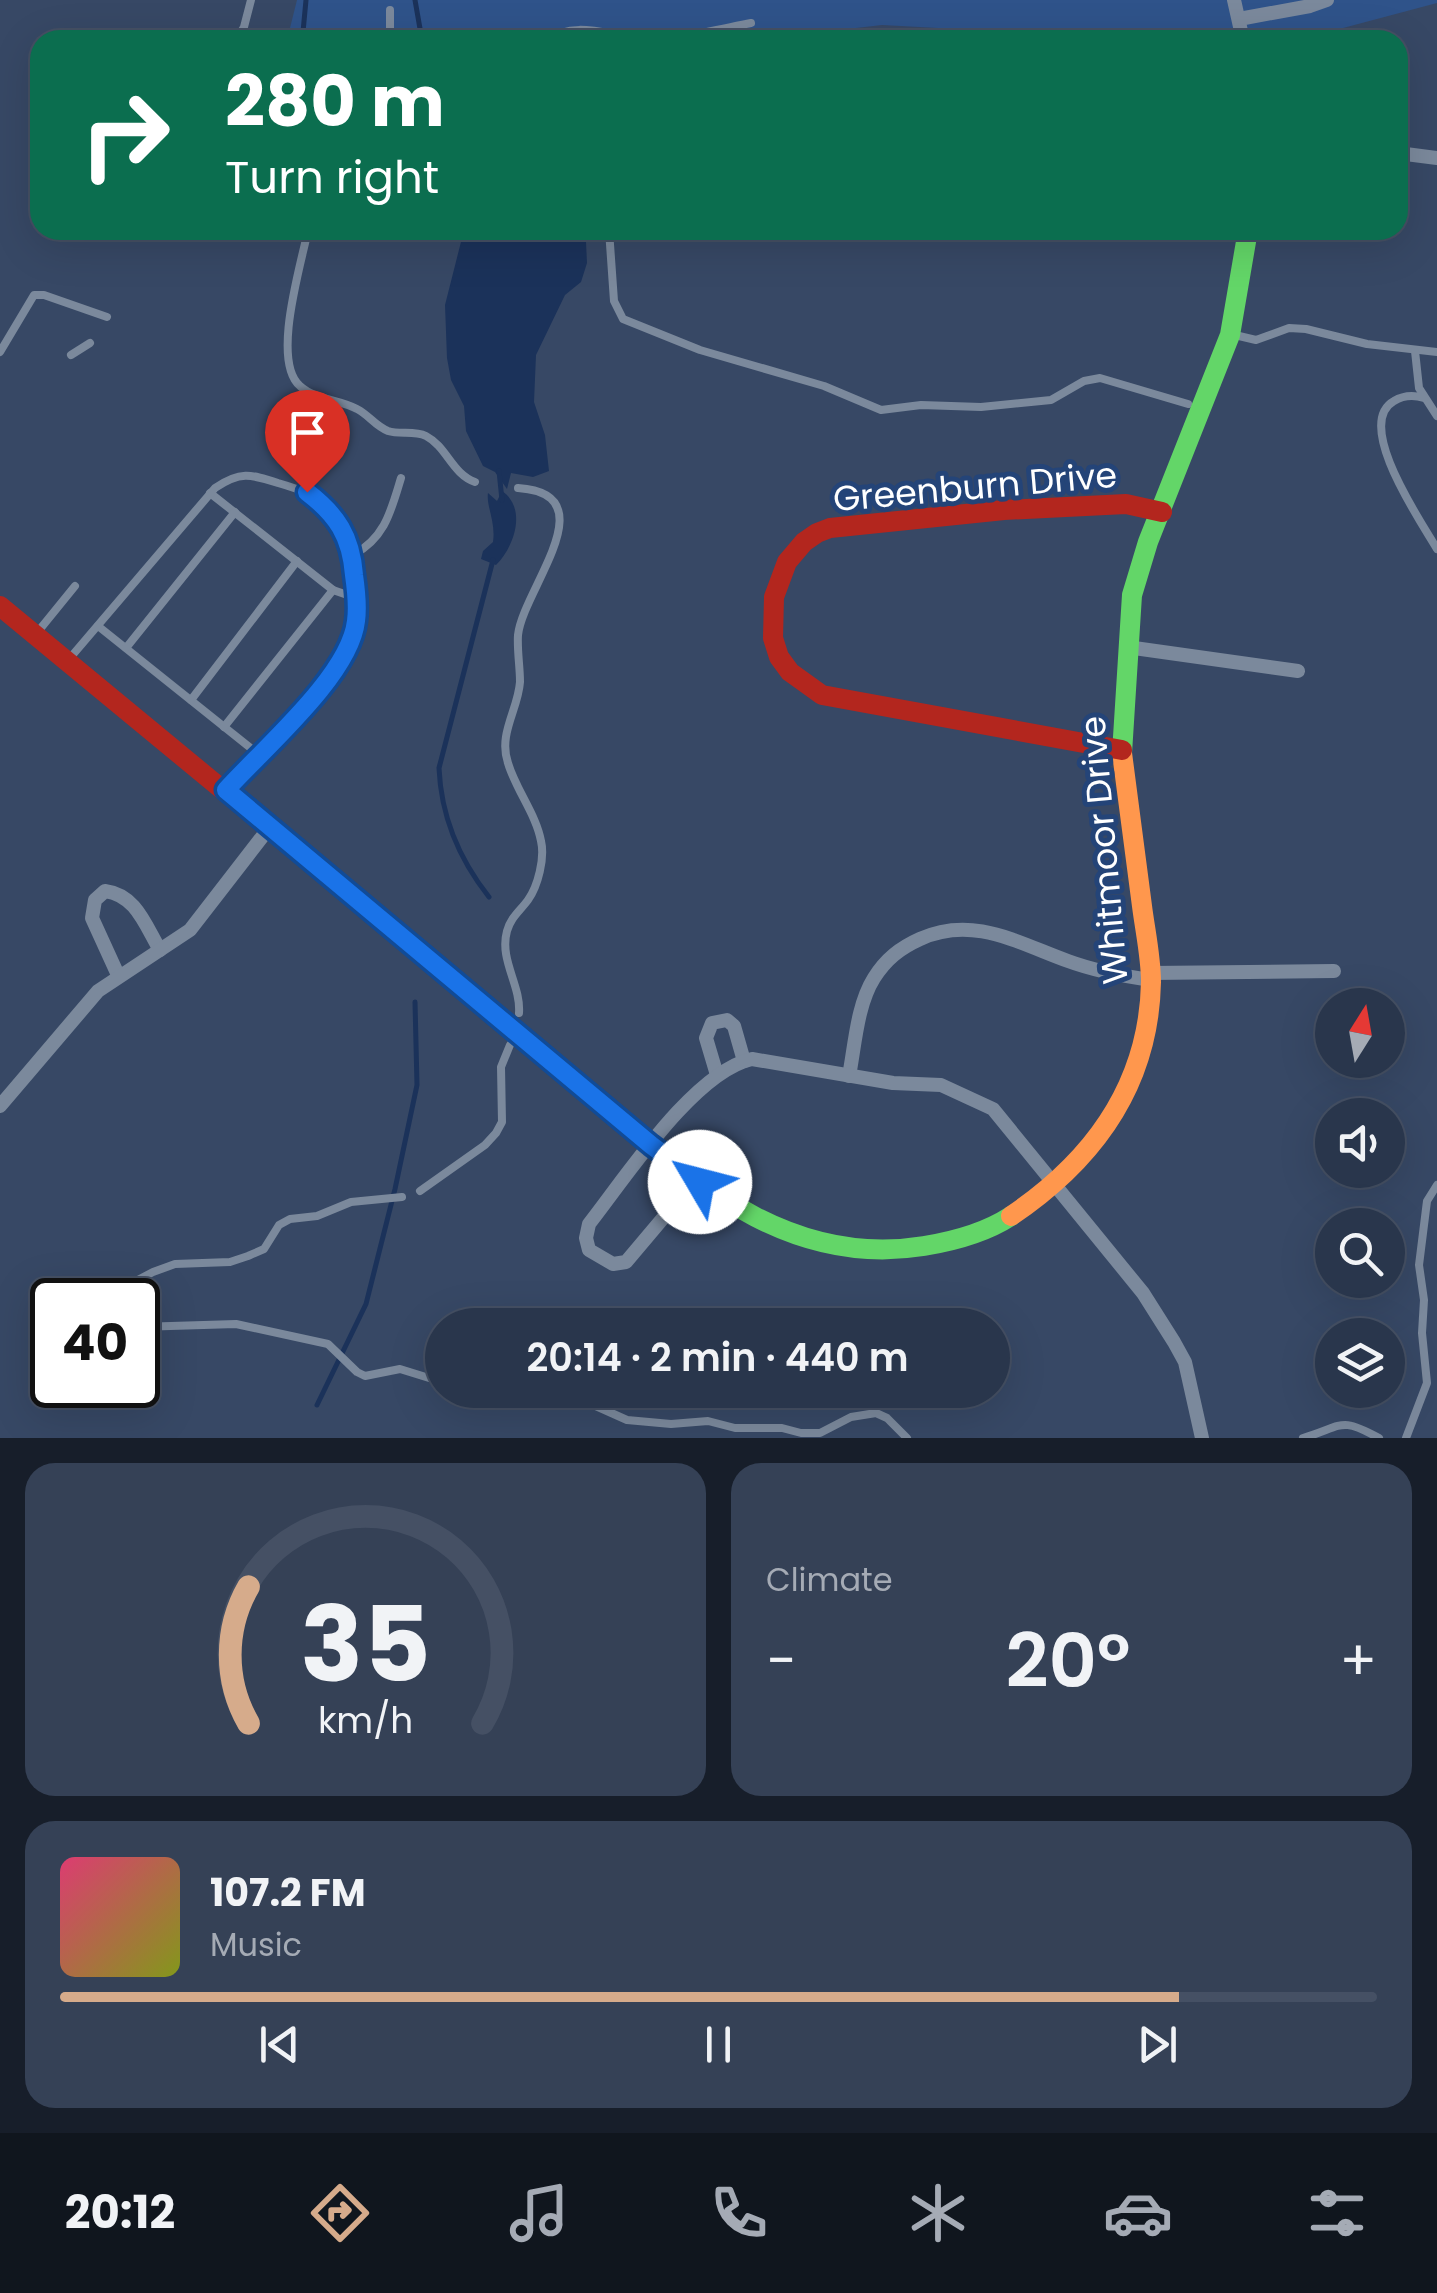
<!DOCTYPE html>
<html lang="en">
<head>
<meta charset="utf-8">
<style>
  :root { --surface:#29364c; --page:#354156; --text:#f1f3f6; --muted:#a5abb5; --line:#455064; --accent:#d6ab8b }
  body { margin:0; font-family:Poppins,sans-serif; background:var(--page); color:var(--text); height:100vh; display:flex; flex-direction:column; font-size:38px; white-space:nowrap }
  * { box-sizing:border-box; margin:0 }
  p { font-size:32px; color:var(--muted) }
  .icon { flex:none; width:55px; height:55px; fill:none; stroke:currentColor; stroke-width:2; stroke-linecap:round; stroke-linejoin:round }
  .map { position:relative; height:1438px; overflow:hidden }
  .sheet { display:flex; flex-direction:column; gap:25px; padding:25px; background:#171e2a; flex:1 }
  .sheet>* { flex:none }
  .hud { position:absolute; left:30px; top:30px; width:1378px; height:210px; border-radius:30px; box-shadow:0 10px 40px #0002,0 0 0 2px var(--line); background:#0b6e4f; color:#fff; overflow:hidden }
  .needle { width:65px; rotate:11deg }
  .controls { position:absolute; left:1315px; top:988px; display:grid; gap:20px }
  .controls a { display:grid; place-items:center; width:90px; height:90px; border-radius:50%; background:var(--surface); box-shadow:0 10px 40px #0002,0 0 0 2px var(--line); font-size:50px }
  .speed { position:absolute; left:30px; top:1278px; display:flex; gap:20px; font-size:50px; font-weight:700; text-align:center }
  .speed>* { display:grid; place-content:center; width:130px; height:130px; border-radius:50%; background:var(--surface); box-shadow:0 10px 40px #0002,0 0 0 2px var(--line); line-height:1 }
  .speed .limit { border:5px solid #111; border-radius:15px; background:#fff; color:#111 }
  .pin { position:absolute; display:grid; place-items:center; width:85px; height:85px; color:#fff; margin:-102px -42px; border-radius:50% 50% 50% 0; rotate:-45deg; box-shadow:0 0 10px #0007 }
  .pin .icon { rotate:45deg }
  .me { position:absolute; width:110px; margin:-55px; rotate:307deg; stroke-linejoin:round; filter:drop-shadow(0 0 8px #0008) }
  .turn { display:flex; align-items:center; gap:35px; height:210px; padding:0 30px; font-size:45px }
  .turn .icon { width:130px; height:130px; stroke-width:2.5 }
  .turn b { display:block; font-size:70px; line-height:85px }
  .big { font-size:75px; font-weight:600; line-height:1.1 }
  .sheet .tile { flex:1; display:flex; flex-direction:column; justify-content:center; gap:15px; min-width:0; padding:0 35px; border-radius:30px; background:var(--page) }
  .sheet .dial { align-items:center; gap:0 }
  .dial svg { height:260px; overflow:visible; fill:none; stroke:var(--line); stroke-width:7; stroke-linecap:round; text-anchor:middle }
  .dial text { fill:var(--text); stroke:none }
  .song { display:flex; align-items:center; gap:30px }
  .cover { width:120px; height:120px; border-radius:15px; background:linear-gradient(135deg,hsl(340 70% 55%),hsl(70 70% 35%)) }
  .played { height:10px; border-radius:5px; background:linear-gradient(90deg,var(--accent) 85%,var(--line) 85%) }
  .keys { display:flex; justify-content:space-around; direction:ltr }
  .heat { display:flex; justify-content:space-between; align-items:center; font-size:55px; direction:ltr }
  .sheet .tiles { flex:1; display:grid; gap:25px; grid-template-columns:1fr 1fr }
  .tile:last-child { grid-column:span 2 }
  .trip { position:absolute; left:425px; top:1308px; width:585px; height:100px; border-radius:50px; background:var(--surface); box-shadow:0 10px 40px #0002,0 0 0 2px var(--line); font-weight:600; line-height:100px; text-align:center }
  .menu { display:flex; height:160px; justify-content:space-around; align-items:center; background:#10161e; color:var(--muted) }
  .menu .icon { width:70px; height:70px }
  .menu .on { color:var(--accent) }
  .menu b { font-size:45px; color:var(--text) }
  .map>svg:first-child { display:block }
</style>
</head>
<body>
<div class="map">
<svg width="1437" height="1438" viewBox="0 0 1437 1438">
  <rect width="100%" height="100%" fill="#374865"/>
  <!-- green -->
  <polygon fill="#2f538a" points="297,0 1437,0 1437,3 1298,40 1160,40 882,25 752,40 287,40"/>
  <!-- water -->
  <g fill="#1b325a">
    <polygon points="464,230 573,230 586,242 587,263 581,282 565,295 536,355 534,402 545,435 549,471 533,477 511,473 507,489 495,472 483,466 466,431 464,406 451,380 447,358 445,305"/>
    <path d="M502,491C527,508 515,546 496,565L481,559L483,551L493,542C496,522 486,506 488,493L497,501Z"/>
  </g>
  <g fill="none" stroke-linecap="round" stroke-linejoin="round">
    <!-- stream -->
    <g stroke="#1b325a" stroke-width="5">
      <polyline points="415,0 422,40"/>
      <polyline points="293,40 303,32 306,0"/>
      <polyline points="499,471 502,500"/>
      <path d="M489,897C459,859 441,816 439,768L493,560"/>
      <polyline points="317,1405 366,1304 395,1189 417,1085 415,1002"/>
    </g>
    <!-- lane -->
    <g stroke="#7b899c" stroke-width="8">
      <polyline points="236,40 244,27 251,0"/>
      <polyline points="390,40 390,10"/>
      <path d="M549,40C573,19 613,37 641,38C678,40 715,30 751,23"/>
      <path d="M308,230C301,265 271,361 300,386C315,400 339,399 357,409C369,415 375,426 388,431C400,435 414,430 426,436C447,447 452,474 475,482"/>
      <polyline points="609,230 614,301 623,319 700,350 824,386 881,410 921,405 981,407 1051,400 1084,381 1100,378 1188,404"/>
      <polyline points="1239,336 1256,340 1289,328 1306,329 1367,344 1437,352"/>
      <polyline points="1415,351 1419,388 1437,416"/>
      <polyline points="0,352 34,295 44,295 107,317"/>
      <polyline points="71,355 90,343"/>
      <path d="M1424,398C1414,395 1404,395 1394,401C1353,424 1422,523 1437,549"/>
      <path d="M518,488C609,494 523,589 518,635C517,651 520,666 520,682C518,710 498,734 508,763C516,790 536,814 541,841C545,858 538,886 528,900C520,911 511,917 507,931C499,960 521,985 519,1013"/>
      <polyline points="210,493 333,590 356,598"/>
      <path d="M353,555C385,538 391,511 401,478"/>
      <polyline points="98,626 258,754"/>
      <polyline points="36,634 75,586"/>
      <polyline points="126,648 235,512"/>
      <path d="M70,658L215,488C240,471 250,474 278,483C299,489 316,495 331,511C359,539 363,614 348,649C331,691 261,750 229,787"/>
      <polyline points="191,700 297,561"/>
      <polyline points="224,727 333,590"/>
      <polyline points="420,1191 485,1145 496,1133 502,1122 501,1067 510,1045"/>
      <polyline points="100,1300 153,1272 175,1264 230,1262 248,1256 264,1249 279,1225 290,1219 317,1216 351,1202 402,1197"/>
      <polyline points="138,1327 236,1324 328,1344 357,1372 365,1376 400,1369 442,1382"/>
      <polyline points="514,1390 545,1403 580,1399 627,1420 671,1424 708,1421 735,1428 782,1428 801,1433 820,1433 851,1417 876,1413 887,1418 907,1438"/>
      <path d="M1303,1438C1344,1426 1339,1416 1379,1438"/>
      <polyline points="1406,1438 1427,1383 1422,1333 1424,1300 1419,1265 1427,1201 1437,1185"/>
    </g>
    <!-- street -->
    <g stroke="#7b899c" stroke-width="14">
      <polyline points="1234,0 1243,40"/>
      <polyline points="1239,19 1310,6 1327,0"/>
      <polyline points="1398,153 1437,158"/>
      <polyline points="1127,647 1298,671"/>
      <polyline points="1150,973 1334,971"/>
      <path d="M118,975L92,918L95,900L105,891C136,895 145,925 160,950"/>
      <polyline points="717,1075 706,1038 712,1023 727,1020 734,1026 744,1061"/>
      <path d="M849,1076C855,1045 857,1005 874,978C886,959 900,948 920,939C973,915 1018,943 1068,961C1095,971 1122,976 1151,980"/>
      <polyline points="0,1106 98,991 190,930 269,828"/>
      <path d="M696,1179L626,1262L613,1264L589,1250L586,1238L589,1224C626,1177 694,1072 752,1059L893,1083L941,1085L993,1109L1143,1293L1174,1342L1185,1362L1202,1438"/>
    </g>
    <!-- fast -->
    <g stroke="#63d668" stroke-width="20">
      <polyline points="1122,753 1132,595 1148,542 1230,335 1248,230"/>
      <path d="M453,980C502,1021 551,1062 600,1103C696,1183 790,1268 924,1246C955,1241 985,1233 1011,1216"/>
    </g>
    <!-- slow -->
    <path stroke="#ff974d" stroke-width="20" d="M1011,1216C1094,1160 1149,1085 1151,982C1151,957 1145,930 1142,906C1135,855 1129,804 1122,753"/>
    <!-- jam -->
    <g stroke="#b3261e" stroke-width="20">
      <polyline points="0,606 453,980"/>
      <polyline points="1122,750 822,695 790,672 779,657 773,638 774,597 787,562 804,542 817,533 830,528 1004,510 1126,504 1162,512"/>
    </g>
  </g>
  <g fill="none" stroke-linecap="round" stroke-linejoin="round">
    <!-- route casing -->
    <g stroke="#114b97" stroke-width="25">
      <path id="route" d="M307,492C337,515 351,536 354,575C356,589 358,607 356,621C350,675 264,748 226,790L651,1145L700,1182"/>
    </g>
    <!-- route -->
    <use href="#route" stroke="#1a73e8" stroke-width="18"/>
  </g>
  <g text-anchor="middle" stroke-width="10" stroke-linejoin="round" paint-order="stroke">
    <!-- street labels -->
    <g font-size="35" fill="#fff" stroke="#244478">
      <text transform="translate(975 487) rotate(-5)" y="12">Greenburn Drive</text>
      <text transform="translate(1104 850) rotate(-95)" y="12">Whitmoor Drive</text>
    </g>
  </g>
</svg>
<div class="controls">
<a><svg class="needle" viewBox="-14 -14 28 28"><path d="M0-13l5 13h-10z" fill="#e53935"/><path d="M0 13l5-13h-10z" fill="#a5abb5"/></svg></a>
<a><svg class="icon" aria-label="sound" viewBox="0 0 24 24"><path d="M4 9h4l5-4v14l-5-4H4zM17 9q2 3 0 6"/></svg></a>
<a><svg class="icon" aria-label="search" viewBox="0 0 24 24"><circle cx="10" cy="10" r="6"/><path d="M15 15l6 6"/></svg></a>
<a><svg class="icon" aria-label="layers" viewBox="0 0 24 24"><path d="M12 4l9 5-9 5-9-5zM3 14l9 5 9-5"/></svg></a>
</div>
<div class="speed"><div class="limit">40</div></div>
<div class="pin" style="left:307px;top:492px;background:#d93025"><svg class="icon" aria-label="arrive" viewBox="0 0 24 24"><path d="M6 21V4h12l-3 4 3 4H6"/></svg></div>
<svg class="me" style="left:700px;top:1182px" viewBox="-20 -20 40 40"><circle r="19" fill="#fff"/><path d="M0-13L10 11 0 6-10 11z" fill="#1a73e8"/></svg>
<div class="trip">20:14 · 2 min · 440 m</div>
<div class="hud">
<div class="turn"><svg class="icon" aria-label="right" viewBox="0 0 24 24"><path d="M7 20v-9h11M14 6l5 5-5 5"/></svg><div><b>280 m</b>Turn right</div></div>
</div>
</div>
<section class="sheet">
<div class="tiles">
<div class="tile dial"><svg viewBox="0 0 100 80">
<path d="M14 69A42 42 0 1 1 86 69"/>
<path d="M14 69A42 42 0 0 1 14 27" stroke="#d6ab8b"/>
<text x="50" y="56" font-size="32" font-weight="700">35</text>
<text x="50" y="72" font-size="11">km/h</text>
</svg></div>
<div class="tile"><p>Climate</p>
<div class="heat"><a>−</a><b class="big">20°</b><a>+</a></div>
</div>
<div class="tile">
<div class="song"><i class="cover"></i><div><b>107.2 FM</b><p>Music</p></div></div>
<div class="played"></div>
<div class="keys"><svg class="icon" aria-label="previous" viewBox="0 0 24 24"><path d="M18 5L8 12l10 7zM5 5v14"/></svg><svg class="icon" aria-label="pause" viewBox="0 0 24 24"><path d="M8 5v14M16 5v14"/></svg><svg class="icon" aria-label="next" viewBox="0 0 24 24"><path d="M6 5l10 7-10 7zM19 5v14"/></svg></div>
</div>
</div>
</section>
<nav class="menu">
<b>20:12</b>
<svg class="icon on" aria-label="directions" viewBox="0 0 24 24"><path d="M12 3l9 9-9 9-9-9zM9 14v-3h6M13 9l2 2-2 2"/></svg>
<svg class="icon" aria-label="music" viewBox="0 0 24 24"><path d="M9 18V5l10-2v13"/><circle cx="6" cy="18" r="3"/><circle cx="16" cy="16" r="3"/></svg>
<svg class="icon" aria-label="phone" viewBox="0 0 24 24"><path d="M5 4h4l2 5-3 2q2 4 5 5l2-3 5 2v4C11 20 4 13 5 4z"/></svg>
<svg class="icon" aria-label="climate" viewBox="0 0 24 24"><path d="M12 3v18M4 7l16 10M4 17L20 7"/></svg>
<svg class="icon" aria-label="car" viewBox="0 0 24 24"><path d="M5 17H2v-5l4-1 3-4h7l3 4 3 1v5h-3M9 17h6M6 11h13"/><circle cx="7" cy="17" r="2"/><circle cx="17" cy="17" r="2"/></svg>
<svg class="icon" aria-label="filters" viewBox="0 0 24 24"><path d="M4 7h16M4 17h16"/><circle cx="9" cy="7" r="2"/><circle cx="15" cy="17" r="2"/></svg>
</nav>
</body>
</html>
